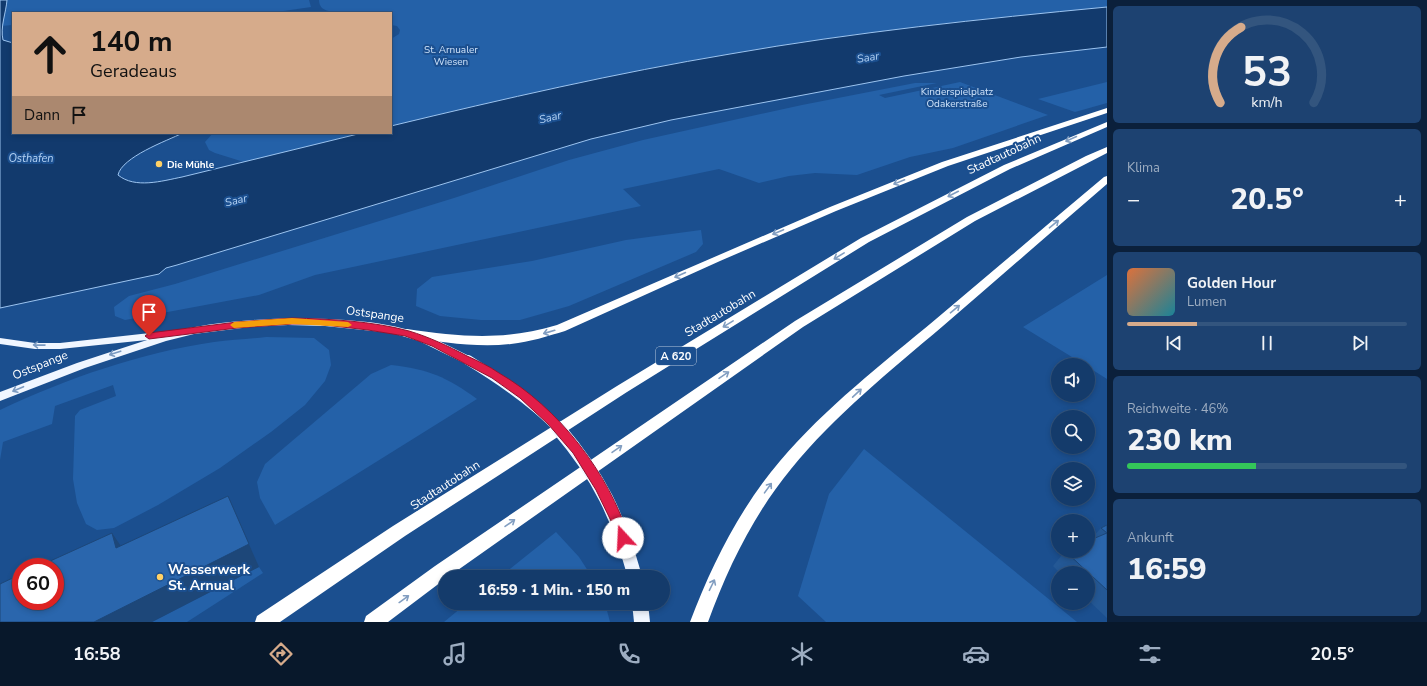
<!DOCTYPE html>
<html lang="de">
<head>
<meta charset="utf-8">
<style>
  :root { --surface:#143b6b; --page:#1d4271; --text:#f1f3f6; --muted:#9dadc1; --line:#33557e; --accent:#d6ab8b }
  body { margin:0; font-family:"Nunito Sans",sans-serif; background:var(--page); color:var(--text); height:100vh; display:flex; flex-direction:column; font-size:15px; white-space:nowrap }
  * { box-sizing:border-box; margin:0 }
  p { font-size:13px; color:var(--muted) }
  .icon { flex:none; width:22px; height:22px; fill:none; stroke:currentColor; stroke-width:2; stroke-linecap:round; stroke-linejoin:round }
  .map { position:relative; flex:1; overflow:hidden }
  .details { display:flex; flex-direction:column; gap:6px; padding:6px; background:#0b203b; width:320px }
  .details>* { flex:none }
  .hud { position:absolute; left:12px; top:12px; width:380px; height:122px; border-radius:0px; box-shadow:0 2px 6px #0003,0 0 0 1px var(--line); background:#d6ab8b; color:#111; overflow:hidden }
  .tools { position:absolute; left:1051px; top:358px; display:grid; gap:8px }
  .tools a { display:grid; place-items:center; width:44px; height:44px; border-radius:50%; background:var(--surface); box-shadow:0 2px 6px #0003,0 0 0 1px var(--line); font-size:20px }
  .speed { position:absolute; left:12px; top:558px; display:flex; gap:8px; font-size:20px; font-weight:700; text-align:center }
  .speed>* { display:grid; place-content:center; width:52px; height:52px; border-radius:50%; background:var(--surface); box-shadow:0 2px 6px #0003,0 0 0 1px var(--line); line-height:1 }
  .speed .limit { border:6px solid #d22; background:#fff; color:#111 }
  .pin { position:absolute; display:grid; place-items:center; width:34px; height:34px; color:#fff; margin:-41px -17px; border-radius:50% 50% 50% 0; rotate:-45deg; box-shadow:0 0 4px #0007 }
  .pin .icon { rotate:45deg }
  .me { position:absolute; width:44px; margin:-22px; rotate:340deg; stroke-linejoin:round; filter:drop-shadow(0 0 3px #0008) }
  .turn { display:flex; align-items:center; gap:14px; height:84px; padding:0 12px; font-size:18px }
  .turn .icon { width:52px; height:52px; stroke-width:2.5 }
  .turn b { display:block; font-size:28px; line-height:34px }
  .then { display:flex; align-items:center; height:38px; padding:0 12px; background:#0003; gap:8px; font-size:15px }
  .big { font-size:30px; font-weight:800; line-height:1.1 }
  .details .widget { flex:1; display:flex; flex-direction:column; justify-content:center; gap:6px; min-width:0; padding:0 14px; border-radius:6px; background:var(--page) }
  .details .dial { align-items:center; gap:0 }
  .dial svg { height:104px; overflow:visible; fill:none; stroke:var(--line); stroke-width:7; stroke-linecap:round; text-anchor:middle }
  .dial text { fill:var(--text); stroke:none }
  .song { display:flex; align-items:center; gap:12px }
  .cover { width:48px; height:48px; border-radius:6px; background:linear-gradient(135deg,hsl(20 70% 55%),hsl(190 70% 35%)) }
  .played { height:4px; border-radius:2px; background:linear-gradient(90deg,var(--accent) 25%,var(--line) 25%) }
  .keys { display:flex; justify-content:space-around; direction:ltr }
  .heat { display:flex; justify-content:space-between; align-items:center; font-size:22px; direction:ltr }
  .charge { height:6px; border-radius:3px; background:linear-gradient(90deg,#34c759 46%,var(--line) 0) }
  .trip { position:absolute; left:438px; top:570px; width:232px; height:40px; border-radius:20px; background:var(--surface); box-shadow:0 2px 6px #0003,0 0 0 1px var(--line); font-weight:800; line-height:40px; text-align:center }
  .menu { display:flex; height:64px; justify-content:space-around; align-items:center; background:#08182b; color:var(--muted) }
  .menu .icon { width:28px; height:28px }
  .menu .current { color:var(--accent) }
  .menu b { font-size:18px; color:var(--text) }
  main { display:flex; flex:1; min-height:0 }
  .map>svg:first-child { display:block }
</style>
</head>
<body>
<main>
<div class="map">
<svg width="1107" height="622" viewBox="0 0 1107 622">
  <rect width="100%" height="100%" fill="#1b4f8f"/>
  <!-- green -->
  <g fill="#2461a8">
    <polygon points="7,0 309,0 311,7 270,13 13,13 13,25 1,26 6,11"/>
    <path d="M319,0H1107V7C981,19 855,32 730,54C616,73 503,99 391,126V39L399,34L400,30L397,26L391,25V13C377,13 331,16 322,8C320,6 319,3 319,0Z"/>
    <polygon points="960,82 1048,115 953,148 910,157 857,175 815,173 789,176 759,183 719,169 623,189 641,206 315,275 259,295 125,320 115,316 114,307 129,296 175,284 454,198 569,160 643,140 802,105 915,83 937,83 879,95 885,98"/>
    <polygon points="1107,82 1107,103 1075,112 1038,99"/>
    <polygon points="213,133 362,133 244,162 215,153 209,150 205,142"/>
    <polygon points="701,230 703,244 696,252 569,306 520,320 481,320 440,316 416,306 417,289 432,277 532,261 626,240"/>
    <polygon points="1107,275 1107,379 1088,367 1088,365 1085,365 1023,327"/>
    <path d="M266,337L314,338L329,350L331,365L325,381L305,405L271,432L220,468L158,505L114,528L97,530L86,524L77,503L73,479L75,416L80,410L116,396L113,385L55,406L52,424L3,442L0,460V410C68,378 140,353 214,342C231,340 249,339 266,337Z"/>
    <path d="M391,365C428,369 447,377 477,399L275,525L260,498L257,482L265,464L371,374Z"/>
    <polygon points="864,449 1077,622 826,622 798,596 829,494"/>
    <polygon points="556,532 579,557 592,577 500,577"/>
    <polygon points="259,567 263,573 187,622 152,622"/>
    <polygon points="467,603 605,603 610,622 444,622"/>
  </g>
  <!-- water -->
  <path fill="#123a6d" stroke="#9cc4f0" d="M0,0H7C6,13 0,27 3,40L13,43V133H183C166,141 122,157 118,175C135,189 162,181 182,177L362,133H391V126C503,99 616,73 730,54C855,32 981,19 1107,7V47L1021,57L904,76L671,120L591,139L177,265L166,268L159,274L0,308Z"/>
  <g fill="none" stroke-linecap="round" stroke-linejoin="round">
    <!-- major -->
    <g fill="#f0f6ff" fill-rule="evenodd">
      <path d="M288,318C330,319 378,319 419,333C437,339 454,349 472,357L473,360L472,363H464L419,341L392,333L325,326L288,325L250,327L194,334L166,341L85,368L0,401V392L77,363L147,340L60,349H35L0,344V338L35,343H60L159,332L164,334C204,323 246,320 288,318Z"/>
      <polygon points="632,603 648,603 650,622 634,622"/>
    </g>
    <!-- highway -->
    <g fill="#fff" fill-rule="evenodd">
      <path d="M1107,108V113L948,166L836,211L720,261L565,331C548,336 530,342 511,344C477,348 441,342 407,337L403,336L401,333L403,330L407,329C461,337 504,341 557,325L830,207L942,162Z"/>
      <polygon points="1107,122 1107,127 1010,169 869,242 627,392 405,536 280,622 255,622 257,616 393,526 617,386 861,238 1004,165"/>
      <polygon points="1107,147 1107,153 975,221 803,327 448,577 445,577 445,579 388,622 364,622 366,616 435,566 795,321 967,217 1086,156"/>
      <path d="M1107,176V184C1052,231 998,279 943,326C890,371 835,415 791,469C754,514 728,567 708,622H690C712,564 740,508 780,461C826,407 882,364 936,319C992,272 1048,224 1104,177Z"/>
    </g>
    <!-- major-bridge-far1 -->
    <path stroke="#f0f6ff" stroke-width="10" d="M468,360C501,380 532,401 559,429"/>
    <!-- major-bridge -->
    <path stroke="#f0f6ff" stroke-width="14" d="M558,428C600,477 618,516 635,577"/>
  </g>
  <!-- wall -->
  <polygon fill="#245895" points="1107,525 1107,618 1088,600 1088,573 1060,573 1053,566 1065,551 1088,551 1091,539 1101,528"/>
  <!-- shaded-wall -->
  <g fill="#1d4779">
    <polygon points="228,496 259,567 152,622 94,622"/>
    <polygon points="112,533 127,555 116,548"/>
  </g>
  <!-- building -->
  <g fill="#2a66ad" stroke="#1d4779">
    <polygon points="228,496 249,544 94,622 0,622 0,584 21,574 21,601 55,601 55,567 37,567 112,533 116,548"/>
    <polygon points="1107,525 1107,590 1065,551 1088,551 1088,541 1107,533 1101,528"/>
  </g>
  <!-- one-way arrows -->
  <defs><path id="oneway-shaft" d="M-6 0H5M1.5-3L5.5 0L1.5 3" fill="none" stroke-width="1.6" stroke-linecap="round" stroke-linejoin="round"/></defs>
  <g stroke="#829ec1">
    <use href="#oneway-shaft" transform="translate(1071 139) rotate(156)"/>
    <use href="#oneway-shaft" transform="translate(899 182) rotate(158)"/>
    <use href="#oneway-shaft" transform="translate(953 194) rotate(153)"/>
    <use href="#oneway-shaft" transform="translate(1054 224) rotate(-40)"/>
    <use href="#oneway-shaft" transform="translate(778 232) rotate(157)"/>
    <use href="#oneway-shaft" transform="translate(839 256) rotate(149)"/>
    <use href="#oneway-shaft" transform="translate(680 275) rotate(156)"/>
    <use href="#oneway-shaft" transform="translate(955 309) rotate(-40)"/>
    <use href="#oneway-shaft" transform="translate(728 324) rotate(149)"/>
    <use href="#oneway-shaft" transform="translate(549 332) rotate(164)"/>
    <use href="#oneway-shaft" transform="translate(724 375) rotate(-34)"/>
    <use href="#oneway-shaft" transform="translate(857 393) rotate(-43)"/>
    <use href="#oneway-shaft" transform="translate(617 449) rotate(-35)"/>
    <use href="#oneway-shaft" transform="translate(768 488) rotate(-54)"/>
    <use href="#oneway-shaft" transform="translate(510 523) rotate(-35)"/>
    <use href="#oneway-shaft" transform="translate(712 585) rotate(-64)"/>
    <use href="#oneway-shaft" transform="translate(404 599) rotate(-36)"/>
  </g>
  <g stroke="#7b9ac1">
    <use href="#oneway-shaft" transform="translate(39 345) rotate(-179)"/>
    <use href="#oneway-shaft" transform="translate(115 353) rotate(162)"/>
    <use href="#oneway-shaft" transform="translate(18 389) rotate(157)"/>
  </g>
  <!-- route -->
  <path fill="#e11d48" stroke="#92132f" d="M292,318C330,319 372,321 409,331C429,337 448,346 467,356C478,361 489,366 499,373C558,407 609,473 629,538L628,542L623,544L619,542L613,525L596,490L573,453L548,424L520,398L492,378L432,346L405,336L368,330L316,324H292L237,328L149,339L145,336L149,333L237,322Z"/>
  <!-- slow -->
  <polygon fill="#f59e0b" points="292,318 348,322 352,325 348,327 292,324 234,328 230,325 234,322"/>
  <!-- markers -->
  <g fill="#ffd166" stroke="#1b4f8f" stroke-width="1.5">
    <circle cx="159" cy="164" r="4"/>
    <circle cx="160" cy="577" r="4"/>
  </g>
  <g text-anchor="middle" stroke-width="4" stroke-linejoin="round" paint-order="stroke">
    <!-- far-park labels -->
    <g font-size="10" fill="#cfe3fa" stroke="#1b4f8f">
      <text x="451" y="53">St. Arnualer<tspan x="451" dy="12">Wiesen</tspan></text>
      <text x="957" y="95">Kinderspielplatz<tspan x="957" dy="12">Odakerstraße</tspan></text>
    </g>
    <!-- far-poi labels -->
    <g font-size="10" font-weight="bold" fill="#fff" stroke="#1b4f8f" text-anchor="start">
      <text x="167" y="168">Die Mühle</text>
    </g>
    <!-- far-water labels -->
    <g font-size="11" font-style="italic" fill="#b5d3f5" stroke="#1b4f8f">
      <text transform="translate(868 57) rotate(-9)" y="4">Saar</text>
      <text transform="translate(550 117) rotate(-13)" y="4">Saar</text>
      <text x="31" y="162">Osthafen</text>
      <text transform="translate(236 200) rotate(-14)" y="4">Saar</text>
    </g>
    <!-- shield labels -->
    <rect fill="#1b4f8f" stroke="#bbcadd" stroke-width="1" x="656" y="347" width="40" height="18" rx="3"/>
    <g font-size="11" font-weight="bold" fill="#fff">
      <text x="676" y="360">A 620</text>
    </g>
    <!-- street labels -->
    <g font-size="12" fill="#fff" stroke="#1b4f8f">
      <text transform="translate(1004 154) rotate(-25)" y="4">Stadtautobahn</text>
      <text transform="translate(720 313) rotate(-31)" y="4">Stadtautobahn</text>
      <text transform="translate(375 314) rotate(8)" y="4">Ostspange</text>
      <text transform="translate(40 365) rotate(-22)" y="4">Ostspange</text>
      <text transform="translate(445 485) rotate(-33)" y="4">Stadtautobahn</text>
    </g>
    <!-- near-poi labels -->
    <g font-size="14" font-weight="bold" fill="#fff" stroke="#1b4f8f" text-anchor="start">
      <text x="168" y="574">Wasserwerk<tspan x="168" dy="16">St. Arnual</tspan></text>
    </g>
  </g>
</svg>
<div class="tools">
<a><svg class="icon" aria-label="sound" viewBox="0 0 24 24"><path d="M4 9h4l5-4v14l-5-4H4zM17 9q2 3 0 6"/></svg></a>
<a><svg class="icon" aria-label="search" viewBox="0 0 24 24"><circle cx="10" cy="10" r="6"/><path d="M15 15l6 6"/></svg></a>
<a><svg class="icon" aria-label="layers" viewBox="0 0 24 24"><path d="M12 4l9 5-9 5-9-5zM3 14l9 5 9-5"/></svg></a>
<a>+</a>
<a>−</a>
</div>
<div class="speed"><div class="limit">60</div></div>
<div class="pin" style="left:149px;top:336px;background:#d93025"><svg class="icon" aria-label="arrive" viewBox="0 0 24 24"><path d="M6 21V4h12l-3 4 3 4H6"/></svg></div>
<svg class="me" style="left:623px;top:538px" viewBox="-20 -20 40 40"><circle r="19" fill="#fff"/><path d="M0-13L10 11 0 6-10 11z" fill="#e11d48"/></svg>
<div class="trip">16:59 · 1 Min. · 150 m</div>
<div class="hud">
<div class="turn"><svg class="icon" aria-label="ahead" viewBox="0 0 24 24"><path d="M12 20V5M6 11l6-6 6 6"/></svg><div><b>140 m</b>Geradeaus</div></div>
<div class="then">Dann<svg class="icon" aria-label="arrive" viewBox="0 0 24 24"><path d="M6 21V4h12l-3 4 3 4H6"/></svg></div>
</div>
</div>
<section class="details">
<div class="widget dial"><svg viewBox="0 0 100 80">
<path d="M14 69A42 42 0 1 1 86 69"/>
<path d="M14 69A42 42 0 0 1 30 11" stroke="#d6ab8b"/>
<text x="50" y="56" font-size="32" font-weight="700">53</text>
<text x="50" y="72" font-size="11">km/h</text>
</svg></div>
<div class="widget"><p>Klima</p>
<div class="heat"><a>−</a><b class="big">20.5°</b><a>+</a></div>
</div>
<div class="widget">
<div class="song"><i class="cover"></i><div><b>Golden Hour</b><p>Lumen</p></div></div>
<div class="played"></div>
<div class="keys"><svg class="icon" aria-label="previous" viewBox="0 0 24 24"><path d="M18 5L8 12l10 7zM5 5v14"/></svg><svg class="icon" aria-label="pause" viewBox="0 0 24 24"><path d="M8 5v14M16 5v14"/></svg><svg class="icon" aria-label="next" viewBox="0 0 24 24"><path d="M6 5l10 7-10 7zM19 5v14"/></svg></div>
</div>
<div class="widget"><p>Reichweite · 46%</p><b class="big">230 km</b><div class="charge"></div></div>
<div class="widget"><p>Ankunft</p><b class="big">16:59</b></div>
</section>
</main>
<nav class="menu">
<b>16:58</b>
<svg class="icon current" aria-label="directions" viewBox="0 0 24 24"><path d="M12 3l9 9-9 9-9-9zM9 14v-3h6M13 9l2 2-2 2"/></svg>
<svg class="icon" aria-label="music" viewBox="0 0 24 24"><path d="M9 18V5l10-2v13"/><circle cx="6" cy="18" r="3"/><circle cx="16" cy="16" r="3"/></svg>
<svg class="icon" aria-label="phone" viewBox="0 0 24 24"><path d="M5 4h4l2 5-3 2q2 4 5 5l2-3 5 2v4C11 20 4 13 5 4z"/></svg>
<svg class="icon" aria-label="climate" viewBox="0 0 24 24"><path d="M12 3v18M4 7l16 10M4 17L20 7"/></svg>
<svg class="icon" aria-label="car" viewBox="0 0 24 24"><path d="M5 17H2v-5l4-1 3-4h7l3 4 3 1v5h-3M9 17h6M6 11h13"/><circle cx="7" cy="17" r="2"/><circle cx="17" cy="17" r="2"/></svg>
<svg class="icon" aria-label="filters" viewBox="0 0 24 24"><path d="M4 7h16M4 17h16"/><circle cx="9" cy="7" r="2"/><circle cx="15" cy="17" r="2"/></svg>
<b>20.5°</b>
</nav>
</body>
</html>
